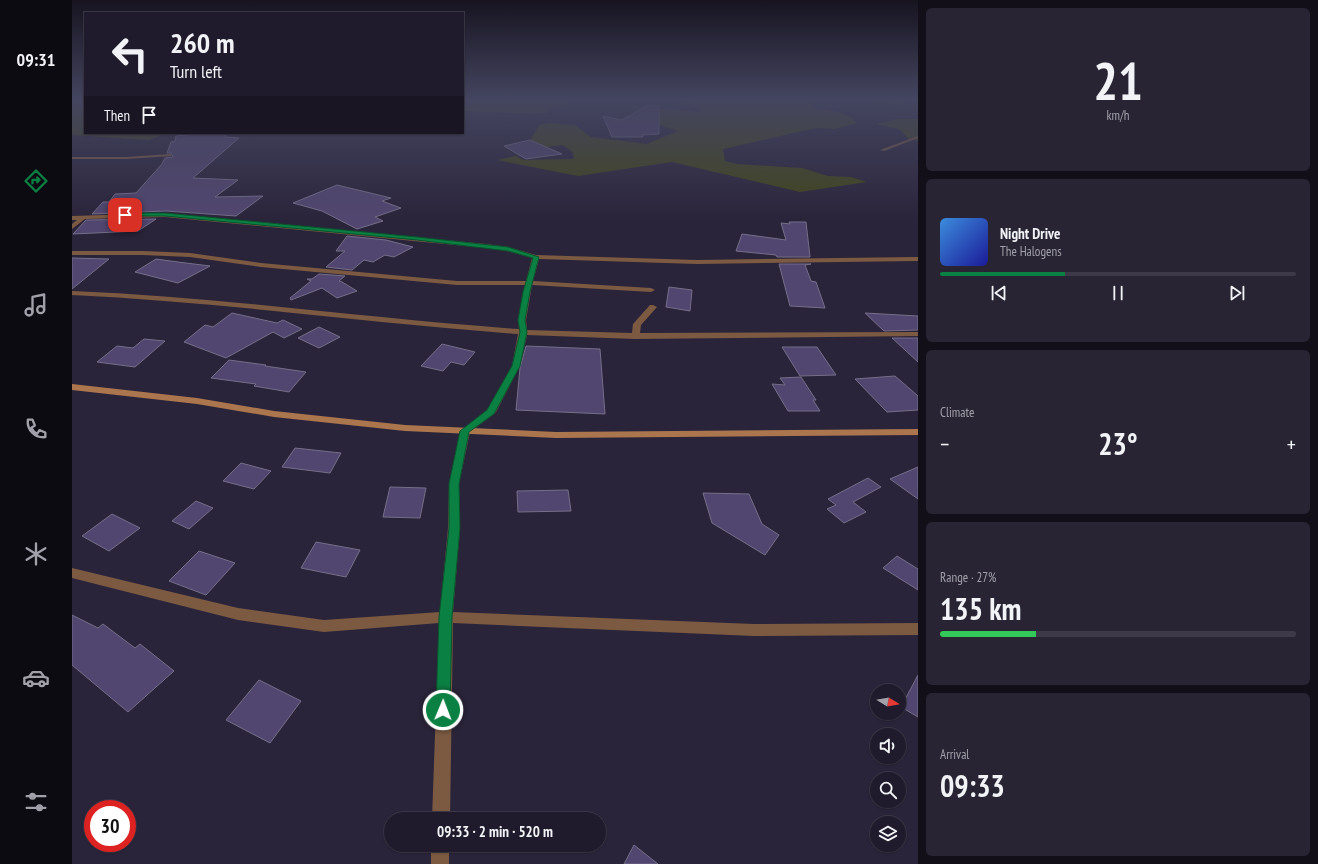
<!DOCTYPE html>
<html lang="en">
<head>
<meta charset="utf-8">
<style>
  :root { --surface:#201b2c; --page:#282434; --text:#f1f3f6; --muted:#a2a1a9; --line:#3d3948; --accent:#0b8043 }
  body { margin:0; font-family:"PT Sans Narrow",sans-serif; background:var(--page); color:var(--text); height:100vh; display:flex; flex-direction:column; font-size:15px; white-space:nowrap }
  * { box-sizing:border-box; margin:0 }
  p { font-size:13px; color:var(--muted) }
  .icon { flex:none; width:22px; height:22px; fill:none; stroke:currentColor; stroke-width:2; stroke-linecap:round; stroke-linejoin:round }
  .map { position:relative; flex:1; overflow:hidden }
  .panel { display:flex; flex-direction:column; gap:8px; padding:8px; background:#120f18; width:400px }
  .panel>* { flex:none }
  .guide { position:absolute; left:12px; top:12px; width:380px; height:122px; border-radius:0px; box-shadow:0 1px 3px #0004,0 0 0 1px var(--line); background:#201b2c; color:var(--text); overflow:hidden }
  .needle { width:26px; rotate:101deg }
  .controls { position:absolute; left:798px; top:684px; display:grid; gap:8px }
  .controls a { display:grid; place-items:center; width:36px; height:36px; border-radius:50%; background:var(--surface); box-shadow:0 1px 3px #0004,0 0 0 1px var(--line); font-size:20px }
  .speed { position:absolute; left:12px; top:800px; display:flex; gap:8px; font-size:20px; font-weight:700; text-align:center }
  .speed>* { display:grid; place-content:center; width:52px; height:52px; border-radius:50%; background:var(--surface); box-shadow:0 1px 3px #0004,0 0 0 1px var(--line); line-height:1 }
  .speed .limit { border:6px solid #d22; background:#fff; color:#111 }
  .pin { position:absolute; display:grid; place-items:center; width:34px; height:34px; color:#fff; margin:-17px; border-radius:8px; box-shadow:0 2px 6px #0006 }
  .me { position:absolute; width:44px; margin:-22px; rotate:1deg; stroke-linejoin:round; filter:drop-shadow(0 0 3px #0008) }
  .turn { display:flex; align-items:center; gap:14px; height:84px; padding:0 20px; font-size:18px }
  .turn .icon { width:52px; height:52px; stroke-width:2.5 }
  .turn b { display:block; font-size:28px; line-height:34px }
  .then { display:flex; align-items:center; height:38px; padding:0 20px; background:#0003; gap:8px; font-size:15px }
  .big { font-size:30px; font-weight:800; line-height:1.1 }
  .panel .tile { flex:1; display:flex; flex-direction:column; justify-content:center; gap:6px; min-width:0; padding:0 14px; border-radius:6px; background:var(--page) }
  .panel .dial { align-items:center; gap:0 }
  .dial b { font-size:52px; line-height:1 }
  .song { display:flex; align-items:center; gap:12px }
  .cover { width:48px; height:48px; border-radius:6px; background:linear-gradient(135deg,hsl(210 70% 55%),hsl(240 70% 35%)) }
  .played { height:4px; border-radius:2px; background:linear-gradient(90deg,var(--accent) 35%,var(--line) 35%) }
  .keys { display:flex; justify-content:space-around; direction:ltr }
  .heat { display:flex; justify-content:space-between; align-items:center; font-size:22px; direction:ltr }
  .charge { height:6px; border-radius:3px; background:linear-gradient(90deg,#34c759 27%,var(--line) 0) }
  .trip { position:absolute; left:312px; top:812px; width:222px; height:40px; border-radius:20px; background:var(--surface); box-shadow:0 1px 3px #0004,0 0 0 1px var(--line); font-weight:800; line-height:40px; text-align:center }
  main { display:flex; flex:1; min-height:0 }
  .tab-bar { display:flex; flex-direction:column; width:72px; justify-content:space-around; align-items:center; background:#0d0b12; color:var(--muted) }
  .tab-bar .icon { width:28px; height:28px }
  .tab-bar .current { color:var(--accent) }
  .tab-bar b { font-size:18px; color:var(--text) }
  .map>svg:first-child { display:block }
</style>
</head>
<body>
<main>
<nav class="tab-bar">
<b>09:31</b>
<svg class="icon current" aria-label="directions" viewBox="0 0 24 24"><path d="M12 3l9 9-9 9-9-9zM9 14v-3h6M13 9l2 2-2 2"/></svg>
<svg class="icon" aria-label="music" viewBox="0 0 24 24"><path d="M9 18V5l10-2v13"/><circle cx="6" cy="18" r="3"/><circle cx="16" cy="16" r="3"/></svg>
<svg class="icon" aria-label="phone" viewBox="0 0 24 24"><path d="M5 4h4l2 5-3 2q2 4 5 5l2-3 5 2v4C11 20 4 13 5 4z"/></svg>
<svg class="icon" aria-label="climate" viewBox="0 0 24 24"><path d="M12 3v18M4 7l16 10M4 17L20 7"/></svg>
<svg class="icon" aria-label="car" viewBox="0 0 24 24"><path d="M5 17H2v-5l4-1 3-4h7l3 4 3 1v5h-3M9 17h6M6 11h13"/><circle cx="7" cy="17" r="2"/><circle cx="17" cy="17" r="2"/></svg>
<svg class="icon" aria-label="filters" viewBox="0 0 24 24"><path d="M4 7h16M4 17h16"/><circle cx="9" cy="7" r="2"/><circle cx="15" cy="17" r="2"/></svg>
</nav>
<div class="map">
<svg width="846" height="864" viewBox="0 0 846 864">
  <rect width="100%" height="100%" fill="#2a243a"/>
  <!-- green -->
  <g fill="#414519">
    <polygon points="0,100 13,100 13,133 102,133 90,135 77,140 0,135"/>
    <polygon points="391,100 497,100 494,106 476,109 474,113 464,114 391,111"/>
    <path d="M623,100H754L741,103V108C757,110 774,111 785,123L763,129L744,128L651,149L653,161L665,164L730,168L756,176L779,177L795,182L728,192L600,162L506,176L425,160L444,156L451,160L501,159L502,157L500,151L490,145L453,150L467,125L477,123L503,125L519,137L575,144L606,131L574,120L580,109C597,108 612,111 628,112L631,110L609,103Z"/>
    <polygon points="792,100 832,100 831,103 838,107 846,107 846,109 824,104 803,103"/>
    <polygon points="825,119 846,119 846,141 837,139 827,129 804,124"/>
  </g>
  <!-- building -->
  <g fill="#51466f" stroke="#756f89">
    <polygon points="576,105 587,106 587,134 570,135 571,137 540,137 531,116 550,120"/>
    <polygon points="137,133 155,133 153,137 167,138 121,178 166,180 143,197 191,196 164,216 94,211 20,214 31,202 37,202 43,194 64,193 90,164 93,158 101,157 99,153 95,153 99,142 103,141 104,136"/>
    <polygon points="458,140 490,154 454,159 432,146"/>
    <polygon points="265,185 319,198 310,201 329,208 303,217 311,221 285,229 250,211 221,203"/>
    <polygon points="84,219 66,231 1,234 14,220"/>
    <polygon points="717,222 734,222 738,257 705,257 704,255 664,251 670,234 714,240 709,223 718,224"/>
    <polygon points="275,236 314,240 341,247 322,257 313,255 301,262 292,260 280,270 254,267 273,251 264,251"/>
    <polygon points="0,258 37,259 0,289"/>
    <polygon points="84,259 106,262 138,266 106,283 63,272"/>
    <polygon points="707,264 739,264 733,265 739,281 744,282 753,308 718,306"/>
    <polygon points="247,274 273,276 267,281 270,282 285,291 265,298 250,288 219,300 218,298 239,281 235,279 240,279"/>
    <polygon points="597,287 620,290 618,311 594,307"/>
    <polygon points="160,313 205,323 211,320 230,329 212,338 201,332 154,358 112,342 133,325 141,327"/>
    <polygon points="793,313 846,316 846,330 812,331"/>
    <polygon points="247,327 268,337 247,348 226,338"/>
    <polygon points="820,338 846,338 846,362"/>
    <polygon points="72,339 93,341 63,367 25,362 45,346 61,348"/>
    <polygon points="370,344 403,352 392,365 379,362 371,371 349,366"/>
    <polygon points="454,346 528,349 533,414 444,410 448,368"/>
    <polygon points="710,347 745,347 764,375 728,376"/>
    <polygon points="157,360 194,365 193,366 234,372 217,392 182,386 184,384 139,378"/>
    <polygon points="823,376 846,396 846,410 815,412 783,379"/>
    <polygon points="729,377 744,400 741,400 748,411 716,411 700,384 713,385 708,378"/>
    <polygon points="223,448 269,453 258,473 210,467"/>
    <polygon points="169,463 199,471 182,489 151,481"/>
    <polygon points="846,467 846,499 818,479"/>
    <polygon points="796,478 809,487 781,502 794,512 772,523 755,509 764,505 756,499"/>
    <polygon points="318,487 354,488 348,518 311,517"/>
    <polygon points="496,490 499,511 446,512 445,491"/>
    <polygon points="631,493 677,494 690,524 707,535 693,555 640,523"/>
    <polygon points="124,501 141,508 117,529 100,521"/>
    <polygon points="40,514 68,528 37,551 10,536"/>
    <polygon points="244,542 288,550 274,577 229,568"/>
    <polygon points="127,551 163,563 134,595 97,581"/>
    <polygon points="825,556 846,569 846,590 811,568"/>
    <polygon points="0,615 26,628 31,624 63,648 68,644 102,671 56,712 0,665"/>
    <polygon points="846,675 846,717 829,707"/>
    <polygon points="187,680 229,701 198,743 154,720"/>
    <polygon points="562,845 586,864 552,864"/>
  </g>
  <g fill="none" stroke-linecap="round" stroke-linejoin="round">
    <!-- minor -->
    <g fill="#7c5a42" fill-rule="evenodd">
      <polygon points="846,136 846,138 812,151 808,150"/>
      <polygon points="98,154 100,156 54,159 0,159 0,157 54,157"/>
      <path d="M93,213L414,244L436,247L464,255L625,260L846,257V261L625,264L467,259L461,281L579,288L583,290L579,292L460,285L454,320L455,330L560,333L561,324L578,305H581L585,307L569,325L568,333L846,332V336L563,339L455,335L448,366L424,412L398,432L387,484L388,528L381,612L682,624L846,623V635L682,636L381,623L378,819H360L367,623L252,632L166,620L0,578V568L166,608L252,620L368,612L376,528L377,484L388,431L415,410L440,366L446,334C297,323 149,302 0,295V291C150,297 298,319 447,329L446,320L453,285H385L189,267L118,257L71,255H0V251H71L118,253L189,263L385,281H454L460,258L435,251L414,248L93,217L13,219L0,229V224L5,220H0V216Z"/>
      <rect x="359" y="845" width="18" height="19"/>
    </g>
    <!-- secondary -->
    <polygon fill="#ab764e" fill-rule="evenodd" points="0,384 125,398 202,411 333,425 484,432 846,429 846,435 484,438 333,431 202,417 125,404 0,390"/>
  </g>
  <!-- sky -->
  <linearGradient id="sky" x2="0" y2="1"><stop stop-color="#171420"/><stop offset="0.45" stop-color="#444560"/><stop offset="1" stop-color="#444560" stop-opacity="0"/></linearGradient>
  <rect width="846" height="221" fill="url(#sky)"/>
  <!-- route -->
  <polygon fill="#0b8043" stroke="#07532c" points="53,213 93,213 345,237 436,247 467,257 458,292 453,320 455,332 448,366 422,414 397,432 387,484 388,528 380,617 378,710 376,714 371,716 366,714 364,710 367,617 377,528 377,484 388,431 415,410 440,366 448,332 446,320 451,292 461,258 436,251 345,240 93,216 51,216 50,215"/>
</svg>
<div class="controls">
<a><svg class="needle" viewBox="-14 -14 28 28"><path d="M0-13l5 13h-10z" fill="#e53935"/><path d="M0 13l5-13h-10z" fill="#a2a1a9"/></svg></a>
<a><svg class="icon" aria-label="sound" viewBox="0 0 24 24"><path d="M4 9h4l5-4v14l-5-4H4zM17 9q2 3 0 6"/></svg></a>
<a><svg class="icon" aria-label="search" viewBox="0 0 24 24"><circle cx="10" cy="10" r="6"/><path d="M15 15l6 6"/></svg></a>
<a><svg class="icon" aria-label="layers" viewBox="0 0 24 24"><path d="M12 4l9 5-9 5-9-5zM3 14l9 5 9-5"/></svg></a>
</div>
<div class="speed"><div class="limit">30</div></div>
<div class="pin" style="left:53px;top:215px;background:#d93025"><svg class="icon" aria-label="arrive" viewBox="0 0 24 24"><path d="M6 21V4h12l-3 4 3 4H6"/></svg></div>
<svg class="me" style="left:371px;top:710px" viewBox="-20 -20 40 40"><circle r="17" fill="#0b8043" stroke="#fff" stroke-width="3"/><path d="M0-11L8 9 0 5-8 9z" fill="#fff"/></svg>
<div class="trip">09:33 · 2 min · 520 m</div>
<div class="guide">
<div class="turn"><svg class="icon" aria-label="left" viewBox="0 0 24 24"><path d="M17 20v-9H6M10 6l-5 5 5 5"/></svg><div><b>260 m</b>Turn left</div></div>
<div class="then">Then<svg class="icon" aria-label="arrive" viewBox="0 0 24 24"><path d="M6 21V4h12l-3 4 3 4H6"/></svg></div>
</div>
</div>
<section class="panel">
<div class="tile dial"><b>21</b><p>km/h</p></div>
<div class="tile">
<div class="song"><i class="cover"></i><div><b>Night Drive</b><p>The Halogens</p></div></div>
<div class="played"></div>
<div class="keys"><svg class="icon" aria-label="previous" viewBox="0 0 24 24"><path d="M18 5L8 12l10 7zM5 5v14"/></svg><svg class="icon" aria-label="pause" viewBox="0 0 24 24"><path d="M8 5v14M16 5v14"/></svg><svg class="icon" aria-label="next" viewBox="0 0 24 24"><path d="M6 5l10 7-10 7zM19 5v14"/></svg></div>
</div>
<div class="tile"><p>Climate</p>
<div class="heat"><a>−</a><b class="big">23°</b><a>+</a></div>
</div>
<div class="tile"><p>Range · 27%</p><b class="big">135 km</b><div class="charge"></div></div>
<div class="tile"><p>Arrival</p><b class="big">09:33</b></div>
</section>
</main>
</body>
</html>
